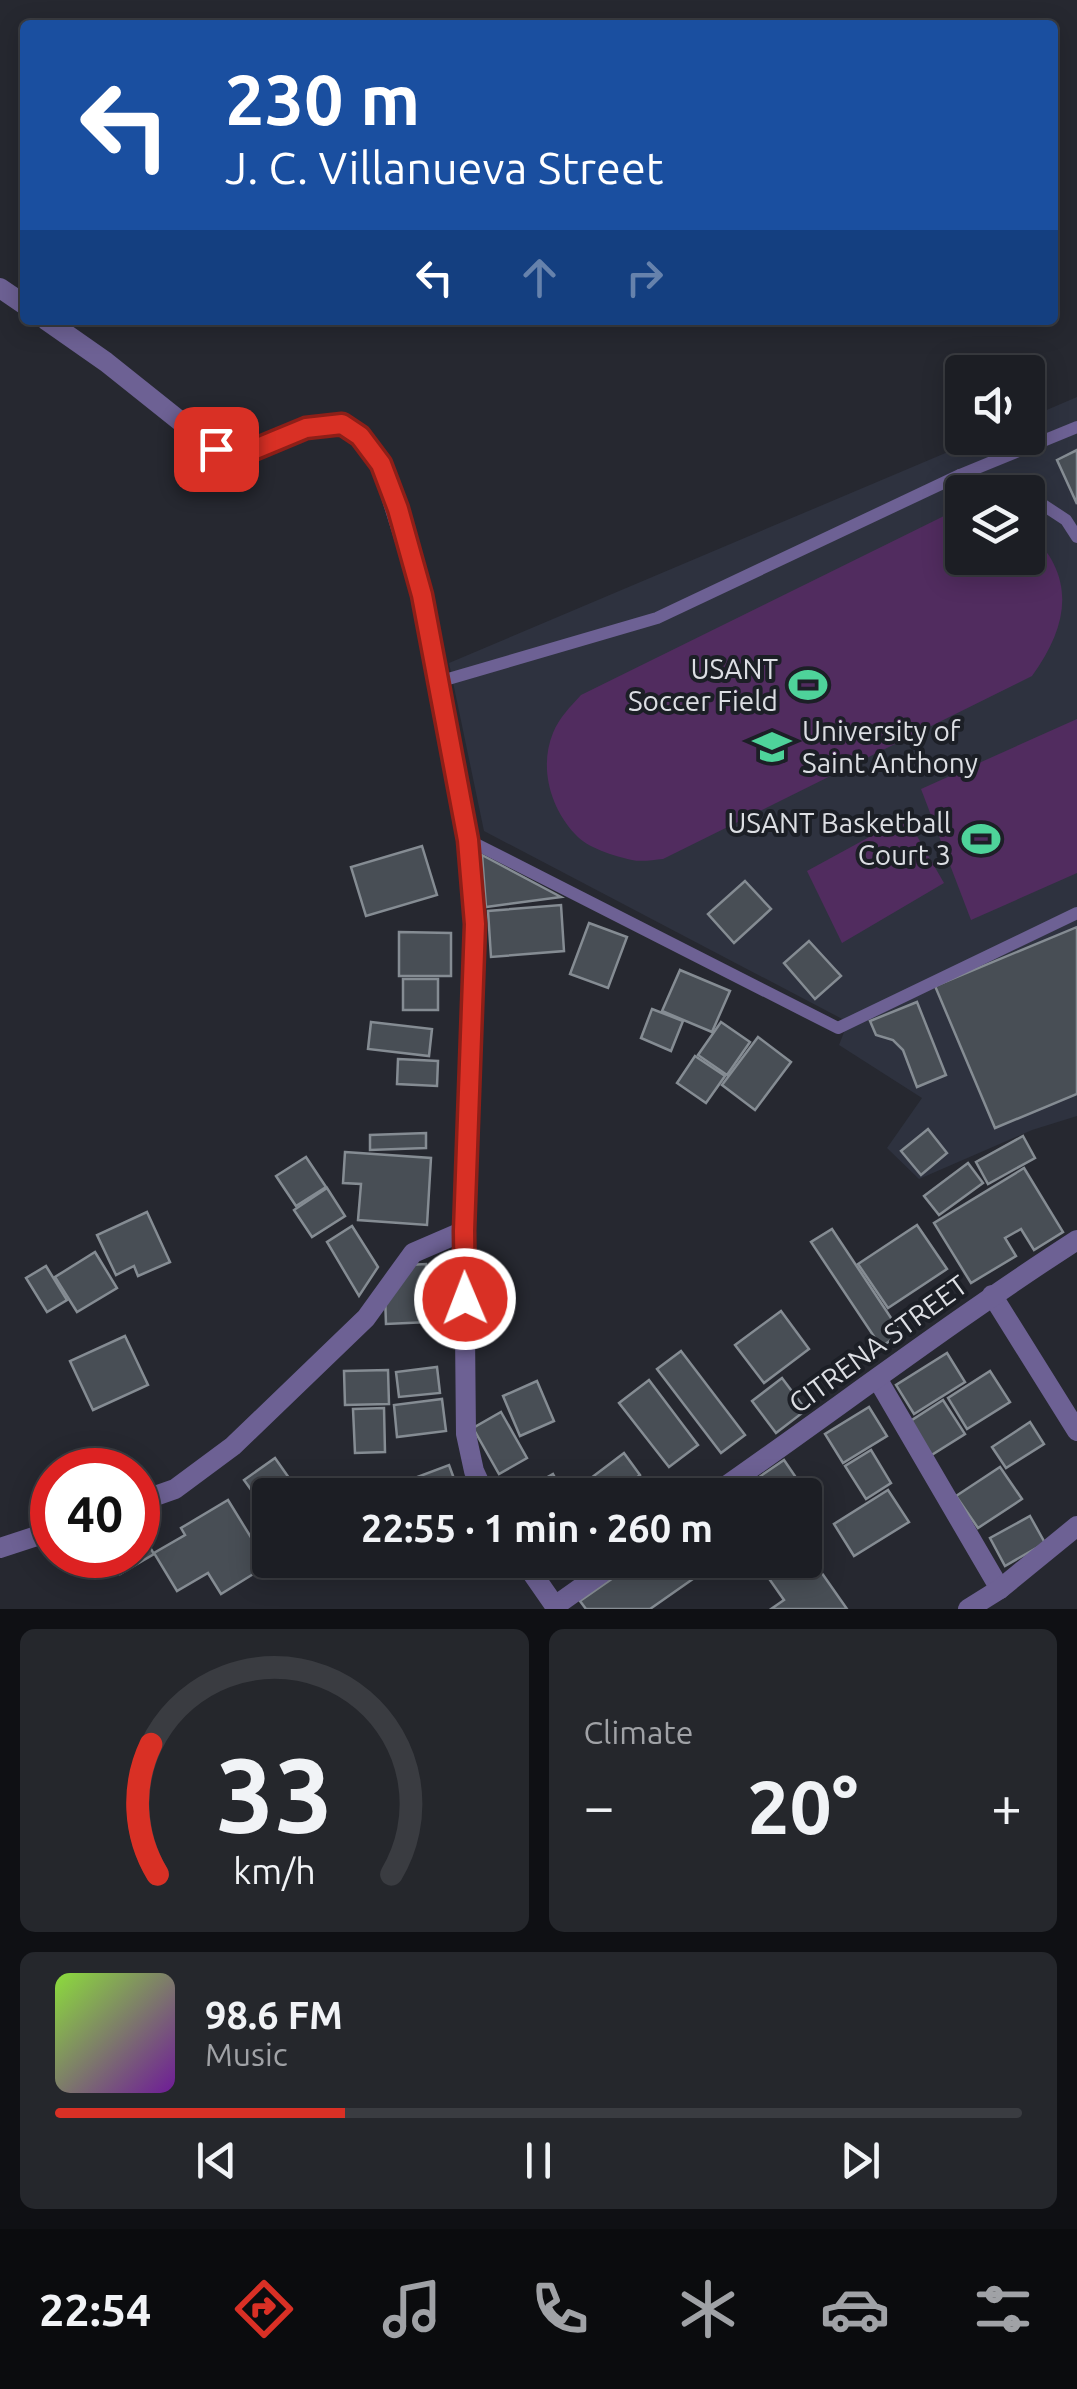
<!DOCTYPE html>
<html lang="en">
<head>
<meta charset="utf-8">
<style>
  :root { --surface:#1c1e24; --page:#25272c; --text:#f1f3f6; --muted:#a0a2a6; --line:#3a3c41; --accent:#d93025 }
  body { margin:0; font-family:Ubuntu,sans-serif; background:var(--page); color:var(--text); height:100vh; display:flex; flex-direction:column; font-size:38px; white-space:nowrap }
  * { box-sizing:border-box; margin:0 }
  p { font-size:32px; color:var(--muted) }
  .icon { flex:none; width:55px; height:55px; fill:none; stroke:currentColor; stroke-width:2; stroke-linecap:round; stroke-linejoin:round }
  .map { position:relative; height:1609px; overflow:hidden }
  .panel { display:flex; flex-direction:column; gap:20px; padding:20px; background:#0f1014; flex:1 }
  .panel>* { flex:none }
  .guide { position:absolute; left:20px; top:20px; width:1038px; height:305px; border-radius:10px; box-shadow:0 5px 25px #0003,0 0 0 2px var(--line); background:#1a4fa0; color:#fff; overflow:hidden }
  .fabs { position:absolute; left:945px; top:355px; display:grid; gap:20px }
  .fabs a { display:grid; place-items:center; width:100px; height:100px; border-radius:10px; background:var(--surface); box-shadow:0 5px 25px #0003,0 0 0 2px var(--line); font-size:50px }
  .speed { position:absolute; left:30px; top:1448px; display:flex; gap:20px; font-size:50px; font-weight:700; text-align:center }
  .speed>* { display:grid; place-content:center; width:130px; height:130px; border-radius:50%; background:var(--surface); box-shadow:0 5px 25px #0003,0 0 0 2px var(--line); line-height:1 }
  .speed .limit { border:15px solid #d22; background:#fff; color:#111 }
  .pin { position:absolute; display:grid; place-items:center; width:85px; height:85px; color:#fff; margin:-42px; border-radius:20px; box-shadow:0 5px 15px #0006 }
  .me { position:absolute; width:110px; margin:-55px; rotate:359deg; stroke-linejoin:round; filter:drop-shadow(0 0 8px #0008) }
  .turn { display:flex; align-items:center; gap:35px; height:210px; padding:0 40px; font-size:45px }
  .turn .icon { width:130px; height:130px; stroke-width:2.5 }
  .turn b { display:block; font-size:70px; line-height:85px }
  .lanes { display:flex; align-items:center; height:95px; padding:0 40px; background:#0003; justify-content:center; gap:50px; direction:ltr }
  .lanes .off { opacity:.35 }
  .big { font-size:75px; font-weight:700; line-height:1.1 }
  .panel .tile { flex:1; display:flex; flex-direction:column; justify-content:center; gap:15px; min-width:0; padding:0 35px; border-radius:15px; background:var(--page) }
  .panel .dial { align-items:center; gap:0 }
  .dial svg { height:260px; overflow:visible; fill:none; stroke:var(--line); stroke-width:7; stroke-linecap:round; text-anchor:middle }
  .dial text { fill:var(--text); stroke:none }
  .song { display:flex; align-items:center; gap:30px }
  .cover { width:120px; height:120px; border-radius:15px; background:linear-gradient(135deg,hsl(90 70% 55%),hsl(280 70% 35%)) }
  .played { height:10px; border-radius:5px; background:linear-gradient(90deg,var(--accent) 30%,var(--line) 30%) }
  .keys { display:flex; justify-content:space-around; direction:ltr }
  .heat { display:flex; justify-content:space-between; align-items:center; font-size:55px; direction:ltr }
  .panel .tiles { flex:1; display:grid; gap:20px; grid-template-columns:1fr 1fr }
  .tile:last-child { grid-column:span 2 }
  .trip { position:absolute; left:252px; top:1478px; width:570px; height:100px; border-radius:10px; background:var(--surface); box-shadow:0 5px 25px #0003,0 0 0 2px var(--line); font-weight:700; line-height:100px; text-align:center }
  .tab-bar { display:flex; height:160px; justify-content:space-around; align-items:center; background:#0b0c0e; color:var(--muted) }
  .tab-bar .icon { width:70px; height:70px }
  .tab-bar .current { color:var(--accent) }
  .tab-bar b { font-size:45px; color:var(--text) }
  .map>svg:first-child { display:block }
</style>
</head>
<body>
<div class="map">
<svg width="1077" height="1609" viewBox="0 0 1077 1609">
  <rect width="100%" height="100%" fill="#262830"/>
  <!-- built -->
  <path fill="#2e323f" fill-rule="evenodd" d="M1077,397V1116L1032,1130L919,1179L887,1148L922,1098L839,1045L848,1022L484,831L449,663L981,438H1028V418ZM962,492H1028V558H962Z"/>
  <!-- green -->
  <g fill="#512c5f">
    <path d="M962,515V558H1028V531C1077,576 1069,625 1032,676L663,859C653,860 641,862 632,860C614,856 587,848 575,834C550,807 539,767 553,733C559,718 570,707 581,695L944,516Z"/>
    <polygon points="1077,719 1077,873 971,920 921,789"/>
    <polygon points="906,817 944,883 842,943 807,871"/>
  </g>
  <!-- building -->
  <g fill="#484e55" stroke="#858c93" stroke-width="2.5">
    <polygon points="1077,450 1077,504 1057,460"/>
    <polygon points="422,846 437,895 366,916 351,867"/>
    <polygon points="482,855 561,897 486,907"/>
    <polygon points="745,881 771,909 734,943 708,914"/>
    <polygon points="561,905 564,951 491,957 488,911"/>
    <polygon points="589,923 627,937 608,988 570,974"/>
    <polygon points="1077,927 1077,1094 995,1128 935,986"/>
    <polygon points="399,932 451,933 451,976 399,976"/>
    <polygon points="809,941 841,976 815,999 784,963"/>
    <polygon points="680,970 730,991 712,1032 662,1011"/>
    <rect x="403" y="979" width="35" height="31"/>
    <polygon points="917,1002 946,1075 917,1087 903,1050 893,1040 876,1035 870,1021"/>
    <polygon points="652,1009 683,1021 671,1051 641,1038"/>
    <polygon points="371,1022 432,1029 429,1056 368,1049"/>
    <polygon points="721,1022 750,1042 727,1075 698,1055"/>
    <polygon points="758,1037 791,1062 755,1110 722,1085"/>
    <polygon points="695,1056 725,1076 706,1103 677,1083"/>
    <polygon points="398,1059 438,1061 437,1086 397,1084"/>
    <polygon points="928,1129 947,1153 921,1175 901,1151"/>
    <polygon points="426,1133 426,1148 370,1150 370,1135"/>
    <polygon points="1023,1136 1035,1158 988,1184 976,1162"/>
    <polygon points="345,1152 431,1158 427,1225 358,1220 361,1184 343,1183"/>
    <polygon points="306,1157 326,1187 296,1206 276,1176"/>
    <polygon points="968,1163 983,1183 939,1215 924,1196"/>
    <polygon points="1024,1168 1063,1232 1034,1250 1021,1229 1005,1238 1016,1256 971,1283 934,1223"/>
    <polygon points="327,1188 345,1216 312,1237 294,1210"/>
    <polygon points="147,1212 170,1262 138,1276 134,1266 116,1275 97,1235"/>
    <polygon points="917,1225 947,1269 888,1308 858,1264"/>
    <polygon points="352,1226 378,1267 359,1296 327,1242"/>
    <polygon points="832,1229 901,1333 881,1347 811,1242"/>
    <polygon points="95,1252 117,1288 77,1312 55,1277"/>
    <polygon points="426,1264 429,1322 386,1324 385,1295 408,1265"/>
    <polygon points="46,1266 67,1300 47,1312 26,1278"/>
    <polygon points="781,1311 809,1349 764,1383 735,1345"/>
    <polygon points="125,1336 148,1385 93,1410 70,1361"/>
    <polygon points="681,1351 745,1435 721,1453 657,1369"/>
    <polygon points="947,1353 965,1382 914,1414 896,1385"/>
    <polygon points="437,1367 440,1393 399,1397 396,1372"/>
    <polygon points="388,1370 389,1404 345,1405 344,1371"/>
    <polygon points="990,1371 1010,1402 967,1429 948,1398"/>
    <polygon points="782,1378 806,1410 776,1433 752,1401"/>
    <polygon points="649,1380 698,1445 669,1467 619,1403"/>
    <polygon points="537,1381 554,1421 520,1436 503,1396"/>
    <polygon points="442,1399 446,1431 397,1437 394,1405"/>
    <polygon points="943,1400 965,1434 930,1456 909,1422"/>
    <polygon points="869,1407 887,1436 843,1463 825,1434"/>
    <polygon points="384,1408 385,1452 355,1453 353,1409"/>
    <polygon points="501,1412 527,1458 499,1474 473,1428"/>
    <polygon points="1030,1422 1044,1444 1006,1468 992,1447"/>
    <polygon points="871,1450 891,1483 866,1499 845,1466"/>
    <polygon points="624,1453 640,1475 614,1495 603,1495 591,1478"/>
    <polygon points="275,1458 301,1495 270,1495 270,1516 244,1480"/>
    <polygon points="784,1460 810,1498 805,1501 805,1495 733,1495"/>
    <polygon points="449,1465 460,1495 409,1495 404,1482"/>
    <polygon points="1000,1467 1022,1499 978,1528 956,1496"/>
    <polygon points="553,1474 565,1495 525,1495 523,1491"/>
    <polygon points="888,1490 909,1522 854,1556 834,1524"/>
    <polygon points="228,1500 268,1565 221,1594 208,1573 177,1591 154,1553 185,1535 181,1528"/>
    <polygon points="1030,1516 1045,1543 1005,1566 990,1538"/>
    <polygon points="138,1527 154,1554 120,1574 109,1555 138,1555"/>
    <polygon points="805,1549 847,1609 771,1609 784,1600 756,1560 805,1560"/>
    <polygon points="639,1560 720,1560 650,1609 586,1609 580,1601"/>
  </g>
  <g fill="none" stroke-linecap="round" stroke-linejoin="round">
    <!-- service -->
    <g stroke="#6d6194" stroke-width="12">
      <polyline points="960,475 1077,427"/>
      <polyline points="1028,495 1066,520 1077,537"/>
      <polyline points="438,682 657,618 960,475 1024,492"/>
      <polyline points="468,840 838,1028 1077,913"/>
    </g>
    <!-- minor -->
    <g stroke="#6d6194" stroke-width="20">
      <polyline points="992,1295 1077,1431"/>
      <polyline points="878,1380 1000,1589"/>
      <path d="M713,1495C835,1410 953,1320 1077,1240"/>
      <polyline points="138,1502 175,1489 233,1446 366,1318 413,1253 464,1231"/>
      <polyline points="0,1548 52,1531"/>
      <polyline points="555,1606 620,1560"/>
      <polyline points="968,1609 1000,1589 1077,1526"/>
    </g>
    <!-- tertiary -->
    <g stroke="#6d6194" stroke-width="20">
      <polyline points="0,288 25,305"/>
      <polyline points="46,320 106,362 215,449 241,455 306,428 342,425 360,436 381,464 422,595 468,840 475,925 464,1231 466,1434 474,1471 485,1495"/>
      <polyline points="523,1560 557,1609"/>
    </g>
  </g>
  <g fill="none" stroke-linecap="round" stroke-linejoin="round">
    <!-- route casing -->
    <g stroke="#8d1f18" stroke-width="25">
      <polyline id="route" points="216,449 241,455 306,428 342,424 360,436 381,464 398,509 422,595 468,840 475,924 464,1231 465,1299"/>
    </g>
    <!-- route -->
    <use href="#route" stroke="#d93025" stroke-width="18"/>
  </g>
  <!-- icons -->
  <defs>
    <g id="stadium-bare" transform="scale(3)"><path d="M0-5a6.5 5 0 1 0 0 10a6.5 5 0 1 0 0-10ZM-3.5-1.8h7v3.6h-7Z" fill="#4ed39a" stroke="#1c1f26" stroke-width="2.5" paint-order="stroke"/></g>
    <g id="university-bare" transform="scale(3)"><path d="M0-5L7-2L0 1L-7-2ZM-4 1L0 2.5L4 1V4Q0 6-4 4Z" fill="#4ed39a" stroke="#1c1f26" stroke-width="2.5" paint-order="stroke"/></g>
  </defs>
  <g fill-rule="evenodd">
    <use href="#stadium-bare" x="808" y="685"/>
    <use href="#university-bare" x="772" y="747"/>
    <use href="#stadium-bare" x="981" y="839"/>
  </g>
  <g text-anchor="middle" stroke-width="8" stroke-linejoin="round" paint-order="stroke">
    <!-- poi labels -->
    <g font-size="28" fill="#dcdee3" stroke="#1c1f26" text-anchor="end">
      <text x="778" y="679">USANT<tspan x="778" dy="32">Soccer Field</tspan></text>
      <text x="802" y="741" text-anchor="start">University of<tspan x="802" dy="32">Saint Anthony</tspan></text>
      <text x="951" y="833">USANT Basketball<tspan x="951" dy="32">Court 3</tspan></text>
    </g>
    <!-- street labels -->
    <g font-size="28" fill="#dcdee3" stroke="#1c1f26">
      <text transform="translate(878 1344) rotate(-36)" y="10">CITRENA STREET</text>
    </g>
  </g>
</svg>
<div class="fabs">
<a><svg class="icon" aria-label="sound" viewBox="0 0 24 24"><path d="M4 9h4l5-4v14l-5-4H4zM17 9q2 3 0 6"/></svg></a>
<a><svg class="icon" aria-label="layers" viewBox="0 0 24 24"><path d="M12 4l9 5-9 5-9-5zM3 14l9 5 9-5"/></svg></a>
</div>
<div class="speed"><div class="limit">40</div></div>
<div class="pin" style="left:216px;top:449px;background:#d93025"><svg class="icon" aria-label="arrive" viewBox="0 0 24 24"><path d="M6 21V4h12l-3 4 3 4H6"/></svg></div>
<svg class="me" style="left:465px;top:1299px" viewBox="-20 -20 40 40"><circle r="17" fill="#d93025" stroke="#fff" stroke-width="3"/><path d="M0-11L8 9 0 5-8 9z" fill="#fff"/></svg>
<div class="trip">22:55 · 1 min · 260 m</div>
<div class="guide">
<div class="turn"><svg class="icon" aria-label="left" viewBox="0 0 24 24"><path d="M17 20v-9H6M10 6l-5 5 5 5"/></svg><div><b>230 m</b>J. C. Villanueva Street</div></div>
<div class="lanes"><svg class="icon" aria-label="left" viewBox="0 0 24 24"><path d="M17 20v-9H6M10 6l-5 5 5 5"/></svg><svg class="icon off" aria-label="ahead" viewBox="0 0 24 24"><path d="M12 20V5M6 11l6-6 6 6"/></svg><svg class="icon off" aria-label="right" viewBox="0 0 24 24"><path d="M7 20v-9h11M14 6l5 5-5 5"/></svg></div>
</div>
</div>
<section class="panel">
<div class="tiles">
<div class="tile dial"><svg viewBox="0 0 100 80">
<path d="M14 69A42 42 0 1 1 86 69"/>
<path d="M14 69A42 42 0 0 1 12 29" stroke="#d93025"/>
<text x="50" y="56" font-size="32" font-weight="700">33</text>
<text x="50" y="72" font-size="11">km/h</text>
</svg></div>
<div class="tile"><p>Climate</p>
<div class="heat"><a>−</a><b class="big">20°</b><a>+</a></div>
</div>
<div class="tile">
<div class="song"><i class="cover"></i><div><b>98.6 FM</b><p>Music</p></div></div>
<div class="played"></div>
<div class="keys"><svg class="icon" aria-label="previous" viewBox="0 0 24 24"><path d="M18 5L8 12l10 7zM5 5v14"/></svg><svg class="icon" aria-label="pause" viewBox="0 0 24 24"><path d="M8 5v14M16 5v14"/></svg><svg class="icon" aria-label="next" viewBox="0 0 24 24"><path d="M6 5l10 7-10 7zM19 5v14"/></svg></div>
</div>
</div>
</section>
<nav class="tab-bar">
<b>22:54</b>
<svg class="icon current" aria-label="directions" viewBox="0 0 24 24"><path d="M12 3l9 9-9 9-9-9zM9 14v-3h6M13 9l2 2-2 2"/></svg>
<svg class="icon" aria-label="music" viewBox="0 0 24 24"><path d="M9 18V5l10-2v13"/><circle cx="6" cy="18" r="3"/><circle cx="16" cy="16" r="3"/></svg>
<svg class="icon" aria-label="phone" viewBox="0 0 24 24"><path d="M5 4h4l2 5-3 2q2 4 5 5l2-3 5 2v4C11 20 4 13 5 4z"/></svg>
<svg class="icon" aria-label="climate" viewBox="0 0 24 24"><path d="M12 3v18M4 7l16 10M4 17L20 7"/></svg>
<svg class="icon" aria-label="car" viewBox="0 0 24 24"><path d="M5 17H2v-5l4-1 3-4h7l3 4 3 1v5h-3M9 17h6M6 11h13"/><circle cx="7" cy="17" r="2"/><circle cx="17" cy="17" r="2"/></svg>
<svg class="icon" aria-label="filters" viewBox="0 0 24 24"><path d="M4 7h16M4 17h16"/><circle cx="9" cy="7" r="2"/><circle cx="15" cy="17" r="2"/></svg>
</nav>
</body>
</html>
